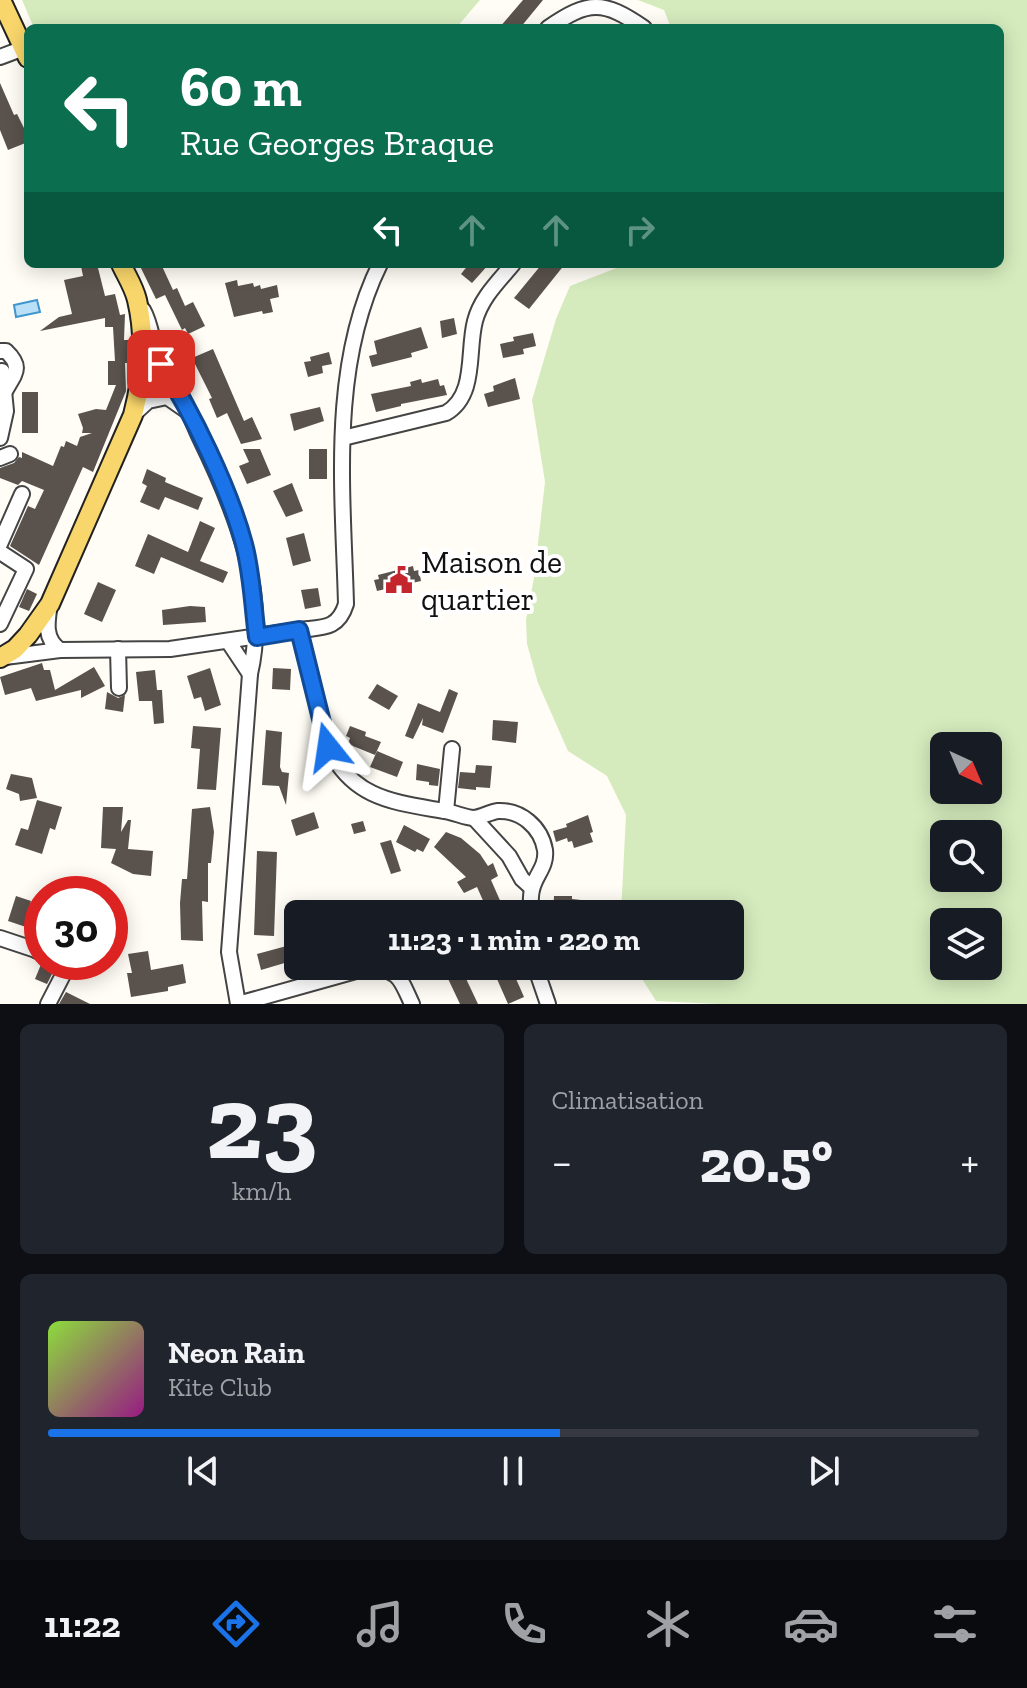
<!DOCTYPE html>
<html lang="fr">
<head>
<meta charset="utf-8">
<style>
  :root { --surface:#171b24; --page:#20242c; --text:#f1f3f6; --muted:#9ea1a6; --line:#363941; --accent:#1a73e8 }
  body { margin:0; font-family:"Zilla Slab",serif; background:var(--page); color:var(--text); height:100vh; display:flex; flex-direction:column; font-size:30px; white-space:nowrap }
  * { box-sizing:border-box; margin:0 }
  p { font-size:26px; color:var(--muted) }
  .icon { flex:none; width:44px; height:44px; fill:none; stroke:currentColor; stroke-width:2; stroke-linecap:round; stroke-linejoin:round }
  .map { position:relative; height:1004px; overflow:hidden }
  .panel { display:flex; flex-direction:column; gap:20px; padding:20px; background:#0d0f14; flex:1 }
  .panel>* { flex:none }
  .top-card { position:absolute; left:24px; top:24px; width:980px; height:244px; border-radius:12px; box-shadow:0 4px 20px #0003; background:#0b6e4f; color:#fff; overflow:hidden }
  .needle { width:52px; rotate:136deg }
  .fabs { position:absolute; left:930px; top:732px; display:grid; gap:16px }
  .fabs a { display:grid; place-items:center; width:72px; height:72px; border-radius:12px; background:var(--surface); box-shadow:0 4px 20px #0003; font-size:40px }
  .speed { position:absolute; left:24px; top:876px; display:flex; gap:16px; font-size:40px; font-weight:700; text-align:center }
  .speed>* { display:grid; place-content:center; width:104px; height:104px; border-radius:50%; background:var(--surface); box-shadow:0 4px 20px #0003; line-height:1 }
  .speed .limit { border:12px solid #d22; background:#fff; color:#111 }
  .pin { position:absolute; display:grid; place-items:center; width:68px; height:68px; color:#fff; margin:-34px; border-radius:16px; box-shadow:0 4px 12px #0006 }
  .me { position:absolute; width:88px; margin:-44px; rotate:345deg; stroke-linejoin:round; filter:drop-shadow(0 0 6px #0008) }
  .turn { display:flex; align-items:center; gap:28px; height:168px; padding:0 24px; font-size:36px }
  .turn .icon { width:104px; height:104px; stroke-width:2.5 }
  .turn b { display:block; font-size:56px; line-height:68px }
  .lanes { display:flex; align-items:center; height:76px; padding:0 24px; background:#0003; justify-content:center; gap:40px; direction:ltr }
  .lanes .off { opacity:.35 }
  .big { font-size:60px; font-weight:700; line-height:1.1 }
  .panel .card { flex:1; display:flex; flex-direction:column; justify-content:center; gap:12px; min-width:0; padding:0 28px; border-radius:12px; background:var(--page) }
  .panel .dial { align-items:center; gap:0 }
  .dial b { font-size:104px; line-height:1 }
  .song { display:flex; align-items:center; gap:24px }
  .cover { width:96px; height:96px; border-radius:12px; background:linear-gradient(135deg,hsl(90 70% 55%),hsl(310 70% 35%)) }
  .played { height:8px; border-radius:4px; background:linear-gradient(90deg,var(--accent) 55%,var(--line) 55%) }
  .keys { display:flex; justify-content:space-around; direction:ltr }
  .heat { display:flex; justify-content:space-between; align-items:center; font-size:44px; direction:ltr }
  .panel .tiles { flex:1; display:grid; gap:20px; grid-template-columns:1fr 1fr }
  .card:last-child { grid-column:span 2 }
  .trip { position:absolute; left:284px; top:900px; width:460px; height:80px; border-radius:12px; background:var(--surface); box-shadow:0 4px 20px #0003; font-weight:700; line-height:80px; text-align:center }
  .tabs { display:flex; height:128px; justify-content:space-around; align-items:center; background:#090b0e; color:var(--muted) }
  .tabs .icon { width:56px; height:56px }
  .tabs .active { color:var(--accent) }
  .tabs b { font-size:36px; color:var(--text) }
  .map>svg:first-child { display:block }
</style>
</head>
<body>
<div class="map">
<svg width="1027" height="1004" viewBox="0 0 1027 1004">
  <rect width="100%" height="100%" fill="#fffdf5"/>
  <!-- green -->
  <g fill="#d5ebbd" fill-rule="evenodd">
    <polygon points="22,0 480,0 456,28 34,28"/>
    <path d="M638,0H1027V1004H718L656,1001L634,966H730V914H621L626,815L607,776L568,751L538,683L527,644L526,620L534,578L545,482L532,400L556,319L570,286L627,264H1000V28H671L664,10ZM988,746V790H944V746ZM988,834V878H944V834ZM988,922V966H944V922Z"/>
  </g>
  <!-- water -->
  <polygon fill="#b9e0f7" stroke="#3f96cf" stroke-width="2" points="37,300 40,312 16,317 14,305"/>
  <!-- building -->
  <g fill="#5a524d">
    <polygon points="523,0 543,0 520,28 499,28"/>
    <polygon points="0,83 14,115 17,114 28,136 28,142 8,150 0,130"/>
    <polygon points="97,264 105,296 115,294 120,315 125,314 124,340 129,340 130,351 130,363 125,363 126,391 93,472 83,467 39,565 10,546 28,506 35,509 44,490 22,481 18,485 0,478 0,468 14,463 19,457 22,458 22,452 53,466 61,446 64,447 66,441 77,446 80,437 92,433 82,433 83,428 78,414 96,409 106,410 116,385 108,385 108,361 115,361 113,327 105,327 105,318 40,331 59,317 72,314 64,280 83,276 81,266"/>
    <polygon points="139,264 161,264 173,290 177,288 185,306 193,302 205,326 188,334 185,328 182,330 165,295 156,299"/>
    <polygon points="469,264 489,264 472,283 461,274"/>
    <polygon points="542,264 565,264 529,309 514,298"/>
    <polygon points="237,280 238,286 253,283 254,287 260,285 261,289 277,285 279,297 270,299 273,312 263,314 262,311 234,317 225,283"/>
    <polygon points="454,318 457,334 442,338 440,321"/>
    <polygon points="421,327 428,348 411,353 412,357 372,367 369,356 377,354 374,341"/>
    <polygon points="533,333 536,346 523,349 524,354 503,358 500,344 514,341 513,337"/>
    <polygon points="213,349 244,421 252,417 262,439 241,444 227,413 217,418 209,399 212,398 192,358"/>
    <polygon points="329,352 332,364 322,366 323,373 308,377 304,362 311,361 310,357"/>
    <polygon points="515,378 520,399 488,407 484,394 494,391 493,386"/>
    <polygon points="421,379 422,383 438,379 440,386 444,385 447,395 401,404 401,406 376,412 371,394 411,386 410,382"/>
    <rect x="22" y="392" width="16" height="41"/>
    <polygon points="320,407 324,421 294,431 290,414"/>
    <polygon points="243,449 260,449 271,475 247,484 239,466 249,462"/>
    <rect x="309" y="449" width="18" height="30"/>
    <polygon points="147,469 166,478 165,482 203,498 198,510 165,497 159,510 140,502 147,486 142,483"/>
    <polygon points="292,483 303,511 286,517 273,491"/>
    <polygon points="200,521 215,528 200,561 228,572 223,583 161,557 154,574 135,566 148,534 188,552"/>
    <polygon points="304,533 311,561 293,566 286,538"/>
    <polygon points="413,566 414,571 419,570 421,581 412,583 413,588 392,593 390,588 377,591 374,580 379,579 378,575"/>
    <polygon points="98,582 116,590 102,622 84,614"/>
    <polygon points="318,588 321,606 305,609 301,590"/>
    <polygon points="27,589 37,594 29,611 19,607"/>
    <polygon points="190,606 205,607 206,622 163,625 162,610"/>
    <polygon points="42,663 44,670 50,670 55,690 94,667 105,686 81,698 81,690 36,701 31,688 5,695 0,677"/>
    <polygon points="210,668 221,705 205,711 201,697 194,699 187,676"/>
    <polygon points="273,668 291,669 290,690 272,689"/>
    <polygon points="155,670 157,690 162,690 164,723 154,724 152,701 139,701 136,672"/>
    <polygon points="377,684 398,696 389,710 368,698"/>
    <polygon points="449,689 458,693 443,733 422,725 423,718 413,739 405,736 418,703 440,712"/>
    <polygon points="107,692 118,698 125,695 123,712 105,709"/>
    <polygon points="493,720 518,722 516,743 492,740"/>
    <polygon points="193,726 221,728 216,790 197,789 200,749 191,748"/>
    <polygon points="350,726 366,732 365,736 381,742 375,755 348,744 350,738 346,736"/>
    <polygon points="266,730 282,732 280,767 282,772 289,773 286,805 279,786 262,785"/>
    <polygon points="377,751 403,762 397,777 370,767"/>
    <polygon points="417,764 440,769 438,786 429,785 429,782 416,780"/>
    <polygon points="476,765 492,766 490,788 476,787 476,790 458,788 460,772 475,773"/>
    <polygon points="11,774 32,778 37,798 20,801 19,794 6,789"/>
    <polygon points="37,800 62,807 55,830 50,828 42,854 15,845 21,828 28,830"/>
    <polygon points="103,807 123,807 121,832 128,820 131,820 128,849 153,851 151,876 133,874 111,863 116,849 101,848"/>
    <polygon points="210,807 214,832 211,863 208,863 208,902 202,901 203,941 181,940 180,903 182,879 187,879 192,809"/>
    <polygon points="314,812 319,828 296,836 291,820"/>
    <polygon points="588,815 593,832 590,833 593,842 574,848 572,841 568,842 567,838 556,842 553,831 567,827 566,824"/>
    <polygon points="363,821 366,831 354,834 351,824"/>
    <polygon points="404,825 430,839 423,852 417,849 415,852 396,842"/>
    <polygon points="446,832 461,838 480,854 488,866 493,863 498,876 491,880 506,914 489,914 477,887 464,893 457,882 466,877 434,847"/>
    <polygon points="391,840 401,871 391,874 380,843"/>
    <polygon points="257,851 277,852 274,936 254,935"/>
    <polygon points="90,878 107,886 103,894 83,894"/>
    <polygon points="16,896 31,901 27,914 33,916 29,928 8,921"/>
    <polygon points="554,896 572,896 572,899 581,900 580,914 553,914"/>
    <polygon points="294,944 298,959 261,970 257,954"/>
    <polygon points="148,951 151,970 183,964 186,983 168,987 168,991 131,997 127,973 132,973 128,954"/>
    <polygon points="42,962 54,962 55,968 47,984 35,979"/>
    <polygon points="442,966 460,966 478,1004 460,1004"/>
    <polygon points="513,972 524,997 508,1004 497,979"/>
    <polygon points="66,992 90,1004 59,1004"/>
  </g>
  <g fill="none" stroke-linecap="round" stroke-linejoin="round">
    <!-- minor casing -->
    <g stroke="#444" stroke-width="18">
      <g id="minor">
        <path d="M548,28C589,0 603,0 644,28"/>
        <polyline points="0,57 24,48"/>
        <path d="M143,310C152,326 152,345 160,362C165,371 172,379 177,387C186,403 192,421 200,438C235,510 269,592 250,674L229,952L238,1004"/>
        <path d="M0,351H6C24,368 14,374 4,393"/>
        <polyline points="134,414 148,401 167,397 187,411"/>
        <polyline points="0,438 6,411 2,371"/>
        <path d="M343,438L446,413C477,395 467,351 475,321C481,298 498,282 513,264"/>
        <polyline points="0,458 10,454"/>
        <polyline points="0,544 22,494"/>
        <polyline points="0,552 26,569 0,624"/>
        <path d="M50,604C47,622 44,639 60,650L170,649L299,630L328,747C353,799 393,802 444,811C454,812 465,818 474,818C482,817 490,812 498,811C521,810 541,827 545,850C547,867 535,875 532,890C530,897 531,906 531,914"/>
        <path d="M299,630C322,627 338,630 346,604C343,492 329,367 380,264"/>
        <polyline points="228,641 250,674"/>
        <polyline points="118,649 119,688"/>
        <polyline points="5,657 60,650"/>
        <polyline points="446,811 452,749"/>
        <polyline points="474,818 509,856 522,879 532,888"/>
        <polyline points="0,938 42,952"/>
        <polyline points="37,951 42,930"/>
        <polyline points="535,966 548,1004"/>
        <polyline points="48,1004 66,969 64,962"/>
        <path d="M238,1004L370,967C400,971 400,978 412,1004"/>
      </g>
    </g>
    <!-- major casing -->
    <g stroke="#222" stroke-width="22">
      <g id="major">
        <polyline points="1,0 28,58"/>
        <path d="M0,658L15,649L28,635L50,604L133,415C143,377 146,338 137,300C134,287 126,275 121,264"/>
      </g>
    </g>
    <!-- minor -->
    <use href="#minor" stroke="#fff" stroke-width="14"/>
    <!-- major -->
    <use href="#major" stroke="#f9d66b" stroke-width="18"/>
  </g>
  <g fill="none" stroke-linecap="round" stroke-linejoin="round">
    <!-- route casing -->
    <g stroke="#114b97" stroke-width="20">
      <path id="route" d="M161,364C192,412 229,488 244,544C252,574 253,606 257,637L299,630L328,747"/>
    </g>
    <!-- route -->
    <use href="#route" stroke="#1a73e8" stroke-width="14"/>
  </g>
  <!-- icons -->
  <defs>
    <g id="civic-bare" transform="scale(2.16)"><path d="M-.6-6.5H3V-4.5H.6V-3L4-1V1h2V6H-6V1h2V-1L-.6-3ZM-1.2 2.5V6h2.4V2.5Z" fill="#c4262e" stroke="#fff" stroke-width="2.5" paint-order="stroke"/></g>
  </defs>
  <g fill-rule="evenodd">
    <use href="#civic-bare" x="399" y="580"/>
  </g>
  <g text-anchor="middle" stroke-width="8" stroke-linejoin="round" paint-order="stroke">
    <!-- poi labels -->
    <g font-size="32" fill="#111" stroke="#fff" text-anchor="start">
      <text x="421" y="573">Maison de<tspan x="421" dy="37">quartier</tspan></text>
    </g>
  </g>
</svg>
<div class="fabs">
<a><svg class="needle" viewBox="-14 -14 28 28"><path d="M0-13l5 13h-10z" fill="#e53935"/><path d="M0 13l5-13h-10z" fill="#9ea1a6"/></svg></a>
<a><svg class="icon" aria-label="search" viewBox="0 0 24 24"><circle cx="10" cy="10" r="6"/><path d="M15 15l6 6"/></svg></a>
<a><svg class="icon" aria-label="layers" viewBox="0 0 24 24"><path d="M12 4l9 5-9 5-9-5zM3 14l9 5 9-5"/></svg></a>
</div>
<div class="speed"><div class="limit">30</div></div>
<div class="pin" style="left:161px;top:364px;background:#d93025"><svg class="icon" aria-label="arrive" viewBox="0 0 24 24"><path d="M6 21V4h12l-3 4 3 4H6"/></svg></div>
<svg class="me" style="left:328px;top:747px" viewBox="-20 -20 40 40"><path d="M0-17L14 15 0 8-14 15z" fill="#1a73e8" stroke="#fff" stroke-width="4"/></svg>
<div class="trip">11:23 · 1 min · 220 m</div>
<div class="top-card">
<div class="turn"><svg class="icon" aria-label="left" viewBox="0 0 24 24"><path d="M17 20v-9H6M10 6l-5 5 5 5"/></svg><div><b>60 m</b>Rue Georges Braque</div></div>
<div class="lanes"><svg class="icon" aria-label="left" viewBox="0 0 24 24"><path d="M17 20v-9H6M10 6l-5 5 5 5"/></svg><svg class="icon off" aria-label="ahead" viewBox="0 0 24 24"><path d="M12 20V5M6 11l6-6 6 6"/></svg><svg class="icon off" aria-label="ahead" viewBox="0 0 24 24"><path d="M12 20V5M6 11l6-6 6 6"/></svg><svg class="icon off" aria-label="right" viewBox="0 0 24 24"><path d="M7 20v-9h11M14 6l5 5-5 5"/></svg></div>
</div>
</div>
<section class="panel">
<div class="tiles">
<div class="card dial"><b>23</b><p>km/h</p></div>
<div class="card"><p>Climatisation</p>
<div class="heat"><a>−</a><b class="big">20.5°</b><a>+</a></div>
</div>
<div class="card">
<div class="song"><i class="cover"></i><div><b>Neon Rain</b><p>Kite Club</p></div></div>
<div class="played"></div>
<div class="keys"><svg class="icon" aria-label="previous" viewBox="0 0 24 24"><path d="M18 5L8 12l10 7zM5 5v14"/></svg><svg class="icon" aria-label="pause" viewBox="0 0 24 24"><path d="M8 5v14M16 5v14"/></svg><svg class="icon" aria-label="next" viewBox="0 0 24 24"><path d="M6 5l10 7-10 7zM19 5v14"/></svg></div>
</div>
</div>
</section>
<nav class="tabs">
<b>11:22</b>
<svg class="icon active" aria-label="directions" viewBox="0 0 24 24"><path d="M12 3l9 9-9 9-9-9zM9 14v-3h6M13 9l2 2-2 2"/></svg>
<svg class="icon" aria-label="music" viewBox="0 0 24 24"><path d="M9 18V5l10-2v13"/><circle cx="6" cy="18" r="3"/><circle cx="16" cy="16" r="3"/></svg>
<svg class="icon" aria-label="phone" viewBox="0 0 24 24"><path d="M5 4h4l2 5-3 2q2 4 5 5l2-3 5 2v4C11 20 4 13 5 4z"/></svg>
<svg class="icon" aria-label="climate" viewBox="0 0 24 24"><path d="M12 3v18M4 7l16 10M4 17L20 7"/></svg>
<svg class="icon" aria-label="car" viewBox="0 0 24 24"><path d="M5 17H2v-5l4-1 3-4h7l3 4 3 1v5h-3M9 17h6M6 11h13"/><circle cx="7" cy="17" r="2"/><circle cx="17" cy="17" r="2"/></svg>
<svg class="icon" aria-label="filters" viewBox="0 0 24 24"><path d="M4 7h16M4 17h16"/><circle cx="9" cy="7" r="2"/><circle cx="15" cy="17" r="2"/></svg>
</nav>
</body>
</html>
